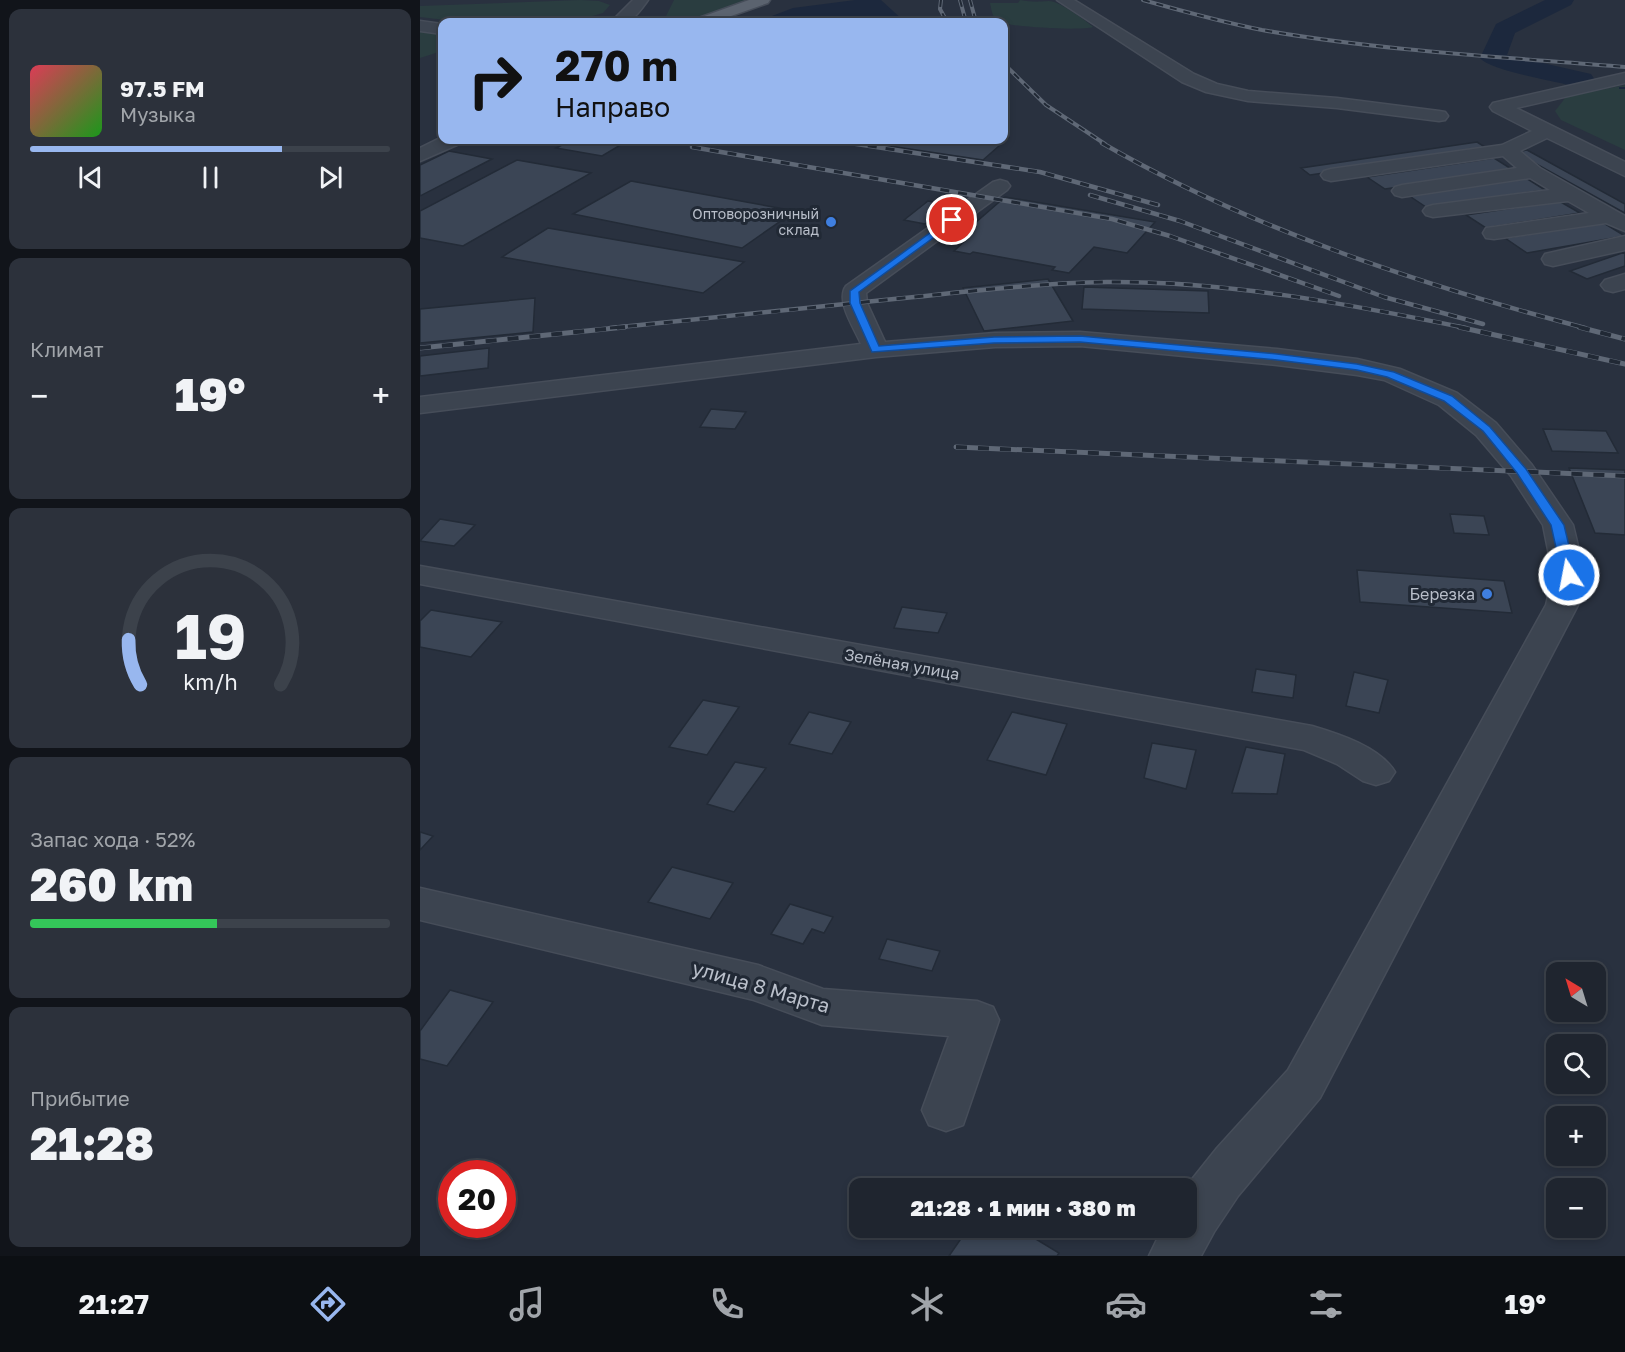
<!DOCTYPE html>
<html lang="ru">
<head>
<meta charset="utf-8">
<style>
  :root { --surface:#1f252f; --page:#2c313b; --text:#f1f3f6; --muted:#a1a5aa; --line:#3c424b; --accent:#98b7ef }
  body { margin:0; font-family:"Golos Text",sans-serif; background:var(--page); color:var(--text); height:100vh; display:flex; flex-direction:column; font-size:22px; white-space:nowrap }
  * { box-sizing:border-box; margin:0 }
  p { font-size:20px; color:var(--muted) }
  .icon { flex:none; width:33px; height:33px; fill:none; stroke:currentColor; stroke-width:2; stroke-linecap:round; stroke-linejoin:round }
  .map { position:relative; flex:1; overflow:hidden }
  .panel { display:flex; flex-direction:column; gap:9px; padding:9px; background:#11141a; width:420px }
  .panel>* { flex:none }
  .guide { position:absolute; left:18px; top:18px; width:570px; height:126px; border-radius:12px; box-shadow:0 3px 9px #0003,0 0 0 2px var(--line); background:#98b7ef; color:#111; overflow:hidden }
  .needle { width:39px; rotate:322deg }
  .tools { position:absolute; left:1126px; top:962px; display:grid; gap:12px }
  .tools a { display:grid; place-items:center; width:60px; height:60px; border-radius:12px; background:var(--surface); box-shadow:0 3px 9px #0003,0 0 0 2px var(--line); font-size:30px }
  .speed { position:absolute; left:18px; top:1160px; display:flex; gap:12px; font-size:30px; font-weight:700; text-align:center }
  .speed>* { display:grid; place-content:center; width:78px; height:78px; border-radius:50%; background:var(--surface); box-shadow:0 3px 9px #0003,0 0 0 2px var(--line); line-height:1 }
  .speed .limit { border:9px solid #d22; background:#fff; color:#111 }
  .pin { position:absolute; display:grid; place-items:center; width:51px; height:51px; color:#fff; margin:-26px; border:3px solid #fff; border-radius:50%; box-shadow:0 2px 6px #0007 }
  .me { position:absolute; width:66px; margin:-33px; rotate:349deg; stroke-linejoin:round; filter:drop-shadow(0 0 4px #0008) }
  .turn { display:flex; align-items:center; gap:21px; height:126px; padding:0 18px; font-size:27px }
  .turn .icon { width:78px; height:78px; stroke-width:2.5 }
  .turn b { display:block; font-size:42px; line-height:51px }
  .big { font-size:45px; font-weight:800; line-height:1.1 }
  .panel .card { flex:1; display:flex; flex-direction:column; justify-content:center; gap:9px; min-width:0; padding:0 21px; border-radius:12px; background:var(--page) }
  .panel .dial { align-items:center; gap:0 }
  .dial svg { height:156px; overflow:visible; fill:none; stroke:var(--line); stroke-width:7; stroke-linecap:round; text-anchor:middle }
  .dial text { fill:var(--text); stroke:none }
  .song { display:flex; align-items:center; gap:18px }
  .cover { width:72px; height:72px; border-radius:9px; background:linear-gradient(135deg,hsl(350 70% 55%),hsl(120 70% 35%)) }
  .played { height:6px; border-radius:3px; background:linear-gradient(90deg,var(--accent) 70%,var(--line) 70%) }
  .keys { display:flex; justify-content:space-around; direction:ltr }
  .heat { display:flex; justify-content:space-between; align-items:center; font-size:33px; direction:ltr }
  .charge { height:9px; border-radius:4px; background:linear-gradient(90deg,#34c759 52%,var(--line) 0) }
  .trip { position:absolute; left:429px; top:1178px; width:348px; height:60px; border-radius:12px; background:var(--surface); box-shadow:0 3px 9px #0003,0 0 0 2px var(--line); font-weight:800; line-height:60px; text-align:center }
  .menu { display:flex; height:96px; justify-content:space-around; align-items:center; background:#0c0f13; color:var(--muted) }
  .menu .icon { width:42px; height:42px }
  .menu .active { color:var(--accent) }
  .menu b { font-size:27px; color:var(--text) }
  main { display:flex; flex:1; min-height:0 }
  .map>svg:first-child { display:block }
</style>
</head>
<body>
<main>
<section class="panel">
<div class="card">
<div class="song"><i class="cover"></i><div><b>97.5 FM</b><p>Музыка</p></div></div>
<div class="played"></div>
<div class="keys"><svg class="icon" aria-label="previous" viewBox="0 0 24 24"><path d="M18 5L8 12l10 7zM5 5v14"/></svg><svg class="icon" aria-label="pause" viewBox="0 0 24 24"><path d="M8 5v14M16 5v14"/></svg><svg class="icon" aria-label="next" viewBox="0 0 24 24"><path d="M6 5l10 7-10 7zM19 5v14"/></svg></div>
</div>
<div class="card"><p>Климат</p>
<div class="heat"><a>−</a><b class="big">19°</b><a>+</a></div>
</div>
<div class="card dial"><svg viewBox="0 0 100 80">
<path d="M14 69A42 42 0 1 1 86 69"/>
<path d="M14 69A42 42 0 0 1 8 46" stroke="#98b7ef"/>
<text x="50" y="56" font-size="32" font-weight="700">19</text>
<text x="50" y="72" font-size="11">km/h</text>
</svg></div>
<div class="card"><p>Запас хода · 52%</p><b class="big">260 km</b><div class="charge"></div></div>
<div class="card"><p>Прибытие</p><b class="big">21:28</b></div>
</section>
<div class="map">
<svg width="1205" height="1256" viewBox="0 0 1205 1256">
  <rect width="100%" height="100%" fill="#29313f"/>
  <!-- green -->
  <g fill="#2a3d40">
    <polygon points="160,0 179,1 190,5 183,13 152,22 42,22 0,17 0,6"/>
    <polygon points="254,0 338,0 275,22 243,22"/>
    <path d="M600,0C611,2 618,2 628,1C638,0 665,20 673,27C661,31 589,27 580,22C572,18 572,12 570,3H598Z"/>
    <polygon points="0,30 22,33 22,51 0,58"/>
    <polygon points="1205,85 1205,150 1141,120 1135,111 1146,97"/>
  </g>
  <!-- water -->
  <polygon fill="#1c283d" points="435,0 461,0 485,22 336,22 373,8"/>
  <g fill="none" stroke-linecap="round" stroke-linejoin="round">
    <!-- stream -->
    <rect fill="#1c283d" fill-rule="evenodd" x="1199" y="87" width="6" height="2"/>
    <!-- river -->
    <path fill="#1c283d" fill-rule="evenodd" d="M1125,0H1154L1151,5L1095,33L1087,55L1171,74L1175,80L1171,86L1162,88C1143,83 1070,71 1060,58L1076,24Z"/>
  </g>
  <!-- building -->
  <g fill="#3b4555" stroke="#232b37" stroke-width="1.5">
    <polygon points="584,138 588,138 563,160 430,140 584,140"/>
    <polygon points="152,140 209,140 182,156 136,148"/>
    <polygon points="1057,142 1068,149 890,175 881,168"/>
    <polygon points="1107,150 1205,204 1205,213 1095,152"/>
    <polygon points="29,151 72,159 0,196 0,165"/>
    <polygon points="1074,158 1093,170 965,189 947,177"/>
    <polygon points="97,160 171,173 43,246 0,238 0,211"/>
    <polygon points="1106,178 1125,190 1006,207 988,195"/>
    <polygon points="211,181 375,211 322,248 153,214"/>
    <polygon points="585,197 735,222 707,253 674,247 649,273 632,270 635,267 553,252 550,254 534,251 548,238 539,237"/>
    <polygon points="508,201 529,205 505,224 484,220"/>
    <polygon points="1139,201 1160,213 1066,228 1046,215"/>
    <polygon points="1182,222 1205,236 1107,253 1085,238"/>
    <polygon points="128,228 324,262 283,293 82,257"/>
    <polygon points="1205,252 1205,266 1167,279 1150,271"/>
    <polygon points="628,279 653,321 564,331 543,288"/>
    <polygon points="664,287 788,291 789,313 662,309"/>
    <polygon points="115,298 113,332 0,343 0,309"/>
    <polygon points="69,348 68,368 0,376 0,356"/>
    <polygon points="291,409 326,412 315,429 280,427"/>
    <polygon points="1123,429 1186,431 1198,453 1132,451"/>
    <polygon points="1149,468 1205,470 1205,535 1175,533"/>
    <polygon points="1030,514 1064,516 1069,535 1034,533"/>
    <polygon points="20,519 55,525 34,546 0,541"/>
    <polygon points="937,570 1084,581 1092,613 940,602"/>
    <polygon points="482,607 527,613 518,633 474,628"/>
    <polygon points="11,610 82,622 51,657 0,647 0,621"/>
    <polygon points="836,669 876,675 873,698 832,692"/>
    <polygon points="934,672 968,680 959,713 926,706"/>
    <polygon points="283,700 319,707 287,755 249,747"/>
    <polygon points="389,712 431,722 412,754 369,744"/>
    <polygon points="592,712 647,724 626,775 567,760"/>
    <polygon points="732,743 776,750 766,789 724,778"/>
    <polygon points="826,747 865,754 857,794 812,793"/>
    <polygon points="315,762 346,768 314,812 287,804"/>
    <polygon points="0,832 13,836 0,850"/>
    <polygon points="252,867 313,883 290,919 228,902"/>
    <polygon points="370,904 413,917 404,933 392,929 383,944 351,934"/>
    <polygon points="467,939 520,951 512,971 459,959"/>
    <polygon points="30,990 73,1002 27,1066 0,1059 0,1031"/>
    <polygon points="549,1227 596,1227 639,1253 637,1256 529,1256"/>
  </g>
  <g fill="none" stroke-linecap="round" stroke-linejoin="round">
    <!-- minor casing -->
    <g stroke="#464d59" stroke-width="3">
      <g id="minor">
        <path d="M213,0H228C215,18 213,22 191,22Z"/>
        <polygon points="637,0 654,0 774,74 797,84 828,91 917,98 1019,111 1025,112 1028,116 1025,120 1019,121 917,108 828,101 786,92 762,82"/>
        <polygon points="0,21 22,24 22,34 0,31"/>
        <polygon points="1205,73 1205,83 1096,108 1205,162 1205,176 1127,138 1100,151 1120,168 1205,216 1205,231 1186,223 1074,239 1066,238 1063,233 1066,228 1074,227 1169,213 1148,201 1013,217 1006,215 1003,211 1006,207 1013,205 1130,190 1110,178 982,197 975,195 972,191 975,187 982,185 1097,168 1083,156 911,181 904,179 901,175 904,171 911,169 1082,145 1112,131 1073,111 1070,107 1073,103"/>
        <polygon points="22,137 22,140 41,140 39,144 0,161 0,148"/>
        <path d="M580,180L587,182L590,186L587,190L446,293L447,303L465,342L575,333L660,332L857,349L937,359L980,369L1037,393L1076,423L1112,465L1153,525L1165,575L1158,605L900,1098L818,1196L794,1232L781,1256H729L743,1227H766L765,1188L797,1148L868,1070L1126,605L1133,575L1123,525L1091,476L1056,435L1019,405L964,380L937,375L857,365L660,346L575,347L456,357L0,413V397L441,344C435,329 415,301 426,286L573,182Z"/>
        <polygon points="1205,236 1205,250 1133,266 1125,264 1122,259 1125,254"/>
        <polygon points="1205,274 1205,289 1193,292 1185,290 1181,285 1185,280"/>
        <path d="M0,566L892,726C919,734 960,747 975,772L969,781L956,785L943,781L917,764L884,750L0,584Z"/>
        <polygon points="0,888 338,965 403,989 557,1001 573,1007 579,1020 543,1125 526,1131 509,1125 502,1110 529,1036 402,1025 334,1000 0,920"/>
      </g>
    </g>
    <!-- major casing -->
    <g stroke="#464d59" stroke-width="3">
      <polygon id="major" points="329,0 350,0 348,3 294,22 273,22 276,19"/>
    </g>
    <!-- minor -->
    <use href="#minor" fill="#3c4450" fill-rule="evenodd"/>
    <!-- major -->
    <use href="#major" fill="#5b636f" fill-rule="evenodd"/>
    <!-- rail-far2 casing -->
    <g stroke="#5f6876" stroke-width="4">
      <g id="rail-far2">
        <polyline points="521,0 520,9 527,22"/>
        <polyline points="540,0 546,22"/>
        <polyline points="550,0 556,22"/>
        <path d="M723,0C762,11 802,22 842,30C962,51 1084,57 1205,67"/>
        <polyline points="584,64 626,105 685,144"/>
        <polyline points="412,140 440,144"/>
      </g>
    </g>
    <!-- rail-far1 casing -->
    <g stroke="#5f6876" stroke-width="4.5">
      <g id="rail-far1">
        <polyline points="430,143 620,172 738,205"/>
        <path d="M682,143C829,228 1001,285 1165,328"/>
        <polyline points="272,147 692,219 750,236 919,296"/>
        <polyline points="670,195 760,221 964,297 1063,324"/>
        <path d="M190,328C285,319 380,309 474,299C545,292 616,283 687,282C808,281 928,304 1046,328"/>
      </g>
    </g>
    <!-- rail casing -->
    <g stroke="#5f6876" stroke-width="5">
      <g id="rail">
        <polyline points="1039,327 1205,364"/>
        <polyline points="1159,327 1205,339"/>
        <polyline points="0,348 205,327"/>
        <polyline points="536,447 1205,476"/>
      </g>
    </g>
    <!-- rail-far2 -->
    <use href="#rail-far2" stroke="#212935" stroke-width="2" stroke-dasharray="7" stroke-linecap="butt"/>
    <!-- rail-far1 -->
    <use href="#rail-far1" stroke="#212935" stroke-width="3" stroke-dasharray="9" stroke-linecap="butt"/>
    <!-- rail -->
    <use href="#rail" stroke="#212935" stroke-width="4" stroke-dasharray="11" stroke-linecap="butt"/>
  </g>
  <!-- route -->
  <polygon fill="#1a73e8" stroke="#114b97" stroke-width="1.5" points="532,217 536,220 535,222 439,292 440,303 459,346 574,337 660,336 857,354 937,364 974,372 1032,396 1070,427 1106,469 1144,525 1156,575 1149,579 1142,575 1131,525 1097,473 1063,431 1024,401 967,377 937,370 857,360 660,342 574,343 452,352 430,303 430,291"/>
  <!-- markers -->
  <g fill="#3f7fe0" stroke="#212935" stroke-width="2">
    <circle cx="411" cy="222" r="6"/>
    <circle cx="1067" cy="594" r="6"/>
  </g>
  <g text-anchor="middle" stroke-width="6" stroke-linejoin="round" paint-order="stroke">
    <!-- far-poi labels -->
    <g font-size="14" fill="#b9bfca" stroke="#212935" text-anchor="end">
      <text x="399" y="219">Оптоворозничный<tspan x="399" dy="16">склад</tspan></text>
    </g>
    <!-- poi labels -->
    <g font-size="16" fill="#b9bfca" stroke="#212935" text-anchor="end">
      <text x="1055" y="600">Березка</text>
    </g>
    <!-- street labels -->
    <g font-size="16" fill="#b9bfca" stroke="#212935">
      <text transform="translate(482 664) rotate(10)" y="6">Зелёная улица</text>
    </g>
    <!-- near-street labels -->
    <g font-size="20" fill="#b9bfca" stroke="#212935">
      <text transform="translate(341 987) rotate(16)" y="7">улица 8 Марта</text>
    </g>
  </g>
</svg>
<div class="tools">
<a><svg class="needle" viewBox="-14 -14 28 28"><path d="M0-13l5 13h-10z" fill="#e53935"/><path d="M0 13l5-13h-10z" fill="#a1a5aa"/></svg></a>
<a><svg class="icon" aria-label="search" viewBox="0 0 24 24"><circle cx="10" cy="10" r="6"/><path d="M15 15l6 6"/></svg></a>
<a>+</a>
<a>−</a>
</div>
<div class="speed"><div class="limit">20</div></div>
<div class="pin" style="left:532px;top:220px;background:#d93025"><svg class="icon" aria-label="arrive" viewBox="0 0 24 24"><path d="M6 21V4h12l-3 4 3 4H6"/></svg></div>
<svg class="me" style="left:1149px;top:575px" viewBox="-20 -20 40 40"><circle r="17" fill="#1a73e8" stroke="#fff" stroke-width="3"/><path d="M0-11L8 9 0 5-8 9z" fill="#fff"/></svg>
<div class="trip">21:28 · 1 мин · 380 m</div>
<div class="guide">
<div class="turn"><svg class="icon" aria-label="right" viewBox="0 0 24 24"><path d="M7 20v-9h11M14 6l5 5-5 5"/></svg><div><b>270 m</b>Направо</div></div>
</div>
</div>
</main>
<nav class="menu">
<b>21:27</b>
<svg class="icon active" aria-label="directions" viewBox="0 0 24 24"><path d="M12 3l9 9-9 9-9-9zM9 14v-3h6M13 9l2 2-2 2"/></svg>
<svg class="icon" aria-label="music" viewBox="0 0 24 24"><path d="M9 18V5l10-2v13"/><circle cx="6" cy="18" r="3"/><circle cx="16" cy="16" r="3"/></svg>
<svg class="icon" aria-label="phone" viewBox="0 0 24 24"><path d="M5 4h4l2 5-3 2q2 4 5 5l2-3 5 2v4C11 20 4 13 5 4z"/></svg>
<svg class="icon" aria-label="climate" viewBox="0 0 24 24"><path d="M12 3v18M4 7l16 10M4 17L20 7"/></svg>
<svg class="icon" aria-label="car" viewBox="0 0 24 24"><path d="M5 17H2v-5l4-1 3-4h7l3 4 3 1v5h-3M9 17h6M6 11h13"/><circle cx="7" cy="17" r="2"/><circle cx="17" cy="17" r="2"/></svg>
<svg class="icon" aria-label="filters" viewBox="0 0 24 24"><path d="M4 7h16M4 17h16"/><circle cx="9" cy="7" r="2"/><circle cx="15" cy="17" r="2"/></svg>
<b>19°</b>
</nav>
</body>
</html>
